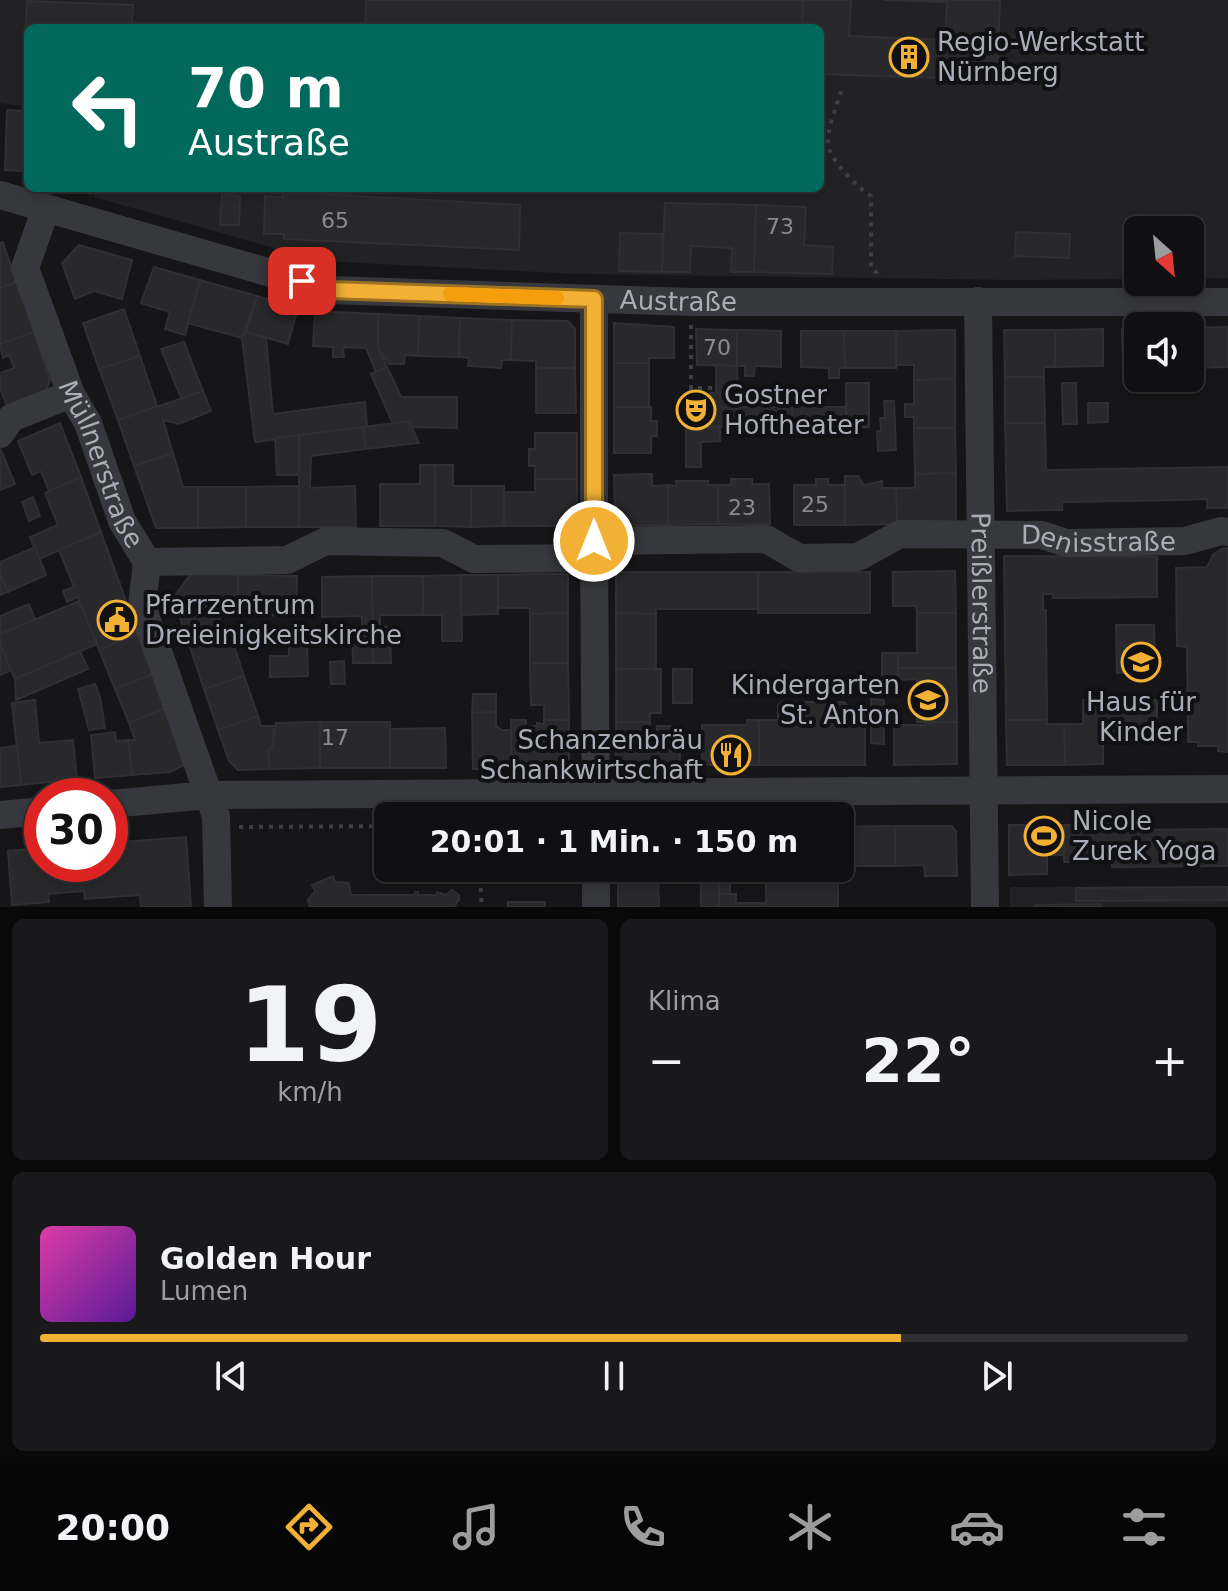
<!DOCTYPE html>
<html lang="de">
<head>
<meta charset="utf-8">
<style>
  :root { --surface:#101012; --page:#19191b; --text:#f1f3f6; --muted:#9c9d9f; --line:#303032; --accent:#f2b134 }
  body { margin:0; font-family:"DejaVu Sans",sans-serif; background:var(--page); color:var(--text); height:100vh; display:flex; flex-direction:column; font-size:30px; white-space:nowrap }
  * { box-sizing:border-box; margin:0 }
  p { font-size:26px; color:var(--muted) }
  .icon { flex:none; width:44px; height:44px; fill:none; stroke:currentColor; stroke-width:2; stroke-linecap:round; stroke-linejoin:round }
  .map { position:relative; height:907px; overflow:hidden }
  .details { display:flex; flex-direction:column; gap:12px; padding:12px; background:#09090a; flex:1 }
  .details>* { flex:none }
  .banner { position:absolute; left:24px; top:24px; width:800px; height:168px; border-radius:12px; box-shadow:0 4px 12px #0003,0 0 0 2px var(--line); background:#00695c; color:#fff; overflow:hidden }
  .needle { width:52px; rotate:153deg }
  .buttons { position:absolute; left:1124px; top:216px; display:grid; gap:16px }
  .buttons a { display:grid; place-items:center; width:80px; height:80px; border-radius:12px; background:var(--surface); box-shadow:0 4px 12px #0003,0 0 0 2px var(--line); font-size:40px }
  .speed { position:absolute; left:24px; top:778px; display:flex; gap:16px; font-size:40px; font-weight:700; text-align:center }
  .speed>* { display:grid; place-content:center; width:104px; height:104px; border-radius:50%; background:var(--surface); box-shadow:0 4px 12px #0003,0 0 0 2px var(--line); line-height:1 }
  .speed .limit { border:12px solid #d22; background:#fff; color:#111 }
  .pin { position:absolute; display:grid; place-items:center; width:68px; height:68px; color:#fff; margin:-34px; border-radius:16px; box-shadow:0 4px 12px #0006 }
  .me { position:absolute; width:88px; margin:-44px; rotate:0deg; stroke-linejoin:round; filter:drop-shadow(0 0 6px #0008) }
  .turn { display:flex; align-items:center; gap:28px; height:168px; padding:0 32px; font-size:36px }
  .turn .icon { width:104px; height:104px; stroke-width:2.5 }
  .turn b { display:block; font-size:56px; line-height:68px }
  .big { font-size:60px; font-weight:700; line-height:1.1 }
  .details .card { flex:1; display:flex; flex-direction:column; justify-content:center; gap:12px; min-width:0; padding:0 28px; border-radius:12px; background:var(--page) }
  .details .dial { align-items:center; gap:0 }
  .dial b { font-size:104px; line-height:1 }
  .song { display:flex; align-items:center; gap:24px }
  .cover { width:96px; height:96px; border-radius:12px; background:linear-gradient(135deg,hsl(320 70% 55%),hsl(270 70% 35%)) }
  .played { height:8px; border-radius:4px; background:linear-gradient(90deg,var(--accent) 75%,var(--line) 75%) }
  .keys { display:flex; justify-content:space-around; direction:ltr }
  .heat { display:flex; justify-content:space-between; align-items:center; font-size:44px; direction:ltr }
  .details .tiles { flex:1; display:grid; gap:12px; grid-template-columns:1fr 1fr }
  .card:last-child { grid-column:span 2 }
  .trip { position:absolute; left:374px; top:802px; width:480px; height:80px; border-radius:12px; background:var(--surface); box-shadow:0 4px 12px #0003,0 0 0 2px var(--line); font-weight:700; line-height:80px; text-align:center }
  .menu { display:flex; height:128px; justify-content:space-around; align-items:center; background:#060607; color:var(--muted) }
  .menu .icon { width:56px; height:56px }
  .menu .current { color:var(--accent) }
  .menu b { font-size:36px; color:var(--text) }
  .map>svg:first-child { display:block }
</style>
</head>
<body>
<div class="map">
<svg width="1228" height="907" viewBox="0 0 1228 907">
  <rect width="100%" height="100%" fill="#161618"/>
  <!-- built -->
  <g fill="#222225">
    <polygon points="0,0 1228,0 1228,278 1190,279 1190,230 1138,230 1138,279 1016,280 577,274 319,261 94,197 95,188 820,188 820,28 28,28 28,107 0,103"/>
    <polygon points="1228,886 1228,907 1010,907 1010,887"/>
  </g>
  <!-- building -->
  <g fill="#29292c" stroke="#303034" stroke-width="2">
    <polygon points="366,0 803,0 802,28 365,28"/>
    <polygon points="803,0 851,0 849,36 945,40 947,2 883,0 1000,0 997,80 820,74 820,28 802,28"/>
    <polygon points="27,1 133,5 132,28 28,28 28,37 25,37"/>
    <polygon points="7,110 25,111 23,171 5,170"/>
    <polygon points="25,112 28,112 28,177 23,176"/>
    <polygon points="91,188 91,194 72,189 72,188"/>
    <polygon points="283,192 520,205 519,250 284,239 284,234 264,234 265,196 283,197"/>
    <polygon points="222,195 240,196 239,225 220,225"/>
    <polygon points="665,203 756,205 754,272 731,272 732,248 691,246 690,272 662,272"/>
    <polygon points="756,205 806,207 804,245 833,247 832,274 754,272"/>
    <polygon points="1016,232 1070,234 1069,258 1015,256"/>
    <polygon points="620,233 663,234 662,272 619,271"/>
    <polygon points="3,242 16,282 0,288 0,243"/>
    <polygon points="79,245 132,260 122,299 94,291 75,299 62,263"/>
    <polygon points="154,267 200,280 185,335 165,329 170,312 141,303"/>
    <polygon points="200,280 257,296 242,338 188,323"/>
    <polygon points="16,282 34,332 0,344 0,288"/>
    <polygon points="257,296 298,308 288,344 246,332"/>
    <polygon points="124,309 140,356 99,369 83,323"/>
    <polygon points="315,311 378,314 378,348 387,367 376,372 366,348 343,347 344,357 333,357 333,347 313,346"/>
    <polygon points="378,314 419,316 418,356 405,355 404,364 389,364 378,348"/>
    <polygon points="419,316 460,318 459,357 418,356"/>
    <polygon points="460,318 512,320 511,360 502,360 501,368 468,366 469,358 459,357"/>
    <polygon points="512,320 568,321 575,329 575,368 536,368 536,361 511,360"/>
    <polygon points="614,323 674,327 674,358 649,358 649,363 614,363"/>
    <polygon points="1228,327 1228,367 1190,368 1190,328"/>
    <polygon points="696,329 737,330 737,366 697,365"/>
    <polygon points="1103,329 1103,366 1055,367 1055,330"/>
    <polygon points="1122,329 1138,329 1138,368 1123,368"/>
    <polygon points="737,330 781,331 781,367 755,366 754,376 745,376 745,366 737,366"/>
    <polygon points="955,330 955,379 914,380 914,365 896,365 896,331"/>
    <polygon points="1004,330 1055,330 1055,367 1044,367 1044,377 1005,377"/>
    <polygon points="801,331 844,331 845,368 839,368 839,378 829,378 829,368 801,367"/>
    <polygon points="844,331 896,331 896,368 845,368"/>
    <polygon points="34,332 50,381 46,390 7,406 0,388 0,373 14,368 9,355 3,358 0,344"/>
    <polygon points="246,332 266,338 273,414 365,402 367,427 255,442 242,338"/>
    <polygon points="184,342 203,391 181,398 161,349"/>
    <polygon points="140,356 157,406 118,420 99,369"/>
    <rect x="614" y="363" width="35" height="44"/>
    <polygon points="716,365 737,366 738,393 716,392"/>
    <polygon points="387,367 401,397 457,397 457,428 412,427 409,421 393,424 371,374"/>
    <polygon points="536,368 575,368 576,413 536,413"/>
    <polygon points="1005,377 1044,377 1045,423 1005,423"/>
    <polygon points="955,379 955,428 914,428 914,417 905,417 905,404 914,404 914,380"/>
    <rect x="846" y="383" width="23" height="44"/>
    <polygon points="1062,383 1076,383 1077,424 1063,424"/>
    <polygon points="203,391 211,411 179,424 163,420 173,453 134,466 118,420"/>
    <polygon points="710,393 738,393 737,427 686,427 686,403 710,403"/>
    <polygon points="884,401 894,401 896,450 878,451 877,431 881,431 880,418 885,418"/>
    <polygon points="1088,403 1108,403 1108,422 1088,423"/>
    <polygon points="614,407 651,407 651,421 657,421 657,436 651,436 651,453 614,453"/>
    <rect x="737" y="407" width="55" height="20"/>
    <rect x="792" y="407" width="54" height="20"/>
    <polygon points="409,421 419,443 366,449 363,427"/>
    <polygon points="60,423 81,477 49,491 41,471 32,475 18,441"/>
    <polygon points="1005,423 1045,423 1046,470 1228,467 1228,508 1207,508 1207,499 1179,500 1062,502 1062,510 1007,511"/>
    <polygon points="363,427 366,449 311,456 310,488 355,486 356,527 299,527 299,435"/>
    <polygon points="686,427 720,427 720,441 701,442 701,467 686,467"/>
    <polygon points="914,428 955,428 956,473 915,474"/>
    <polygon points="535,433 577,433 577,479 535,479 535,466 529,466 529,449 535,449"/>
    <polygon points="299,435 299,475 277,475 275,438"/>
    <polygon points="0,448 15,484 0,490"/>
    <polygon points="173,453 183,487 198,487 198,528 156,528 134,466"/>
    <polygon points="420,465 435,465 435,526 380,526 380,484 420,484"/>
    <polygon points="435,465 453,465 453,486 471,486 471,527 435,526"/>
    <polygon points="956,473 956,524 897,524 896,488 915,488 915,474"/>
    <polygon points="652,474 652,486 668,485 668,525 615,526 614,475"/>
    <polygon points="845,476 858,476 864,485 882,481 882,488 896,488 897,524 845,525"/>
    <polygon points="81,477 101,532 39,559 30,537 58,525 45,493"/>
    <polygon points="535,479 577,479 577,526 504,526 504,492 535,492"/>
    <polygon points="731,479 752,479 752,484 769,484 770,524 718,524 718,485 731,485"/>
    <polygon points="816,479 828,479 828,485 845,485 845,525 794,525 794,485 816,485"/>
    <polygon points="676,481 708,481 708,485 718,485 718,524 668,525 668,485 676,486"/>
    <polygon points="299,486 299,527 246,527 246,487"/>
    <polygon points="471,486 504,486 504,526 471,527"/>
    <polygon points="198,487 246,487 246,527 198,528"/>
    <polygon points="33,497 40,516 29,521 22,502"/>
    <polygon points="101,532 138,634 99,650 78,597 67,602 63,591 74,587 59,550"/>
    <polygon points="35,547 46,575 8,592 0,573 0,562"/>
    <polygon points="1228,548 1228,752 1218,751 1218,746 1198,746 1198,742 1188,742 1187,647 1177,646 1176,568 1207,567 1213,555 1222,549"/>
    <polygon points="1004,556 1157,557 1157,597 1053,598 1053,594 1043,594 1043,610 1046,610 1047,720 1006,720"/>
    <polygon points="955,571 956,613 917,613 916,606 893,606 893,572"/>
    <polygon points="616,572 758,572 758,609 656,609 656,614 616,613"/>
    <rect x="758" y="572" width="112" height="41"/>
    <polygon points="0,573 8,592 0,595"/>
    <polygon points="191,574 238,575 238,612 218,613 223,629 188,641 173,598"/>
    <polygon points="536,574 568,574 568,613 530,614 530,608 498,608 498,575"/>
    <polygon points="238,575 297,576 296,615 250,616 249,612 238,612"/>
    <polygon points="461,575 462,641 442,641 442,615 423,615 423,576"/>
    <polygon points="461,575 498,575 498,614 461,615"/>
    <polygon points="372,576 423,576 423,615 380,615 380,627 390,627 391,663 373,663"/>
    <polygon points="372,576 373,663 353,663 352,628 362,628 362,616 322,617 322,577"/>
    <polygon points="79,601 97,644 15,679 0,644 0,634"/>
    <polygon points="29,604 35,619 0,634 0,616"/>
    <polygon points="568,613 568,663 530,663 530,614"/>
    <polygon points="616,613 656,614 656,669 616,669"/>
    <polygon points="917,613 956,613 956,668 898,668 898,653 917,653"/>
    <polygon points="1116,625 1154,625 1155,672 1117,673"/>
    <polygon points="228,627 244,676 204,689 188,641"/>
    <polygon points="138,634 153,674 115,689 99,650"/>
    <polygon points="289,642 307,642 308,676 270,677 270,656 289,656"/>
    <polygon points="0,644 11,670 0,675"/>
    <polygon points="80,651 88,669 16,700 15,679"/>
    <rect x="882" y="653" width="16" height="27"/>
    <polygon points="344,661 345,684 331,684 330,662"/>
    <polygon points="530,663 568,663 569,720 544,720 544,705 531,705"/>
    <polygon points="898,668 956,668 957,722 917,722 917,679 898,680"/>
    <polygon points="616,669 661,669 661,713 650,713 650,722 616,722"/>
    <rect x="673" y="669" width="19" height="34"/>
    <polygon points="153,674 166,708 129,723 115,689"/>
    <polygon points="244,676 258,716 218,730 204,689"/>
    <polygon points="95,684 100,697 105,728 89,730 78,689"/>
    <polygon points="473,694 496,694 496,712 472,713"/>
    <polygon points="871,699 884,700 884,744 871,743"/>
    <polygon points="35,700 39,743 73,740 77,779 21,785 12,703"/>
    <polygon points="1083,700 1157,700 1157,739 1103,739 1103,764 1065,765 1064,724 1083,724"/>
    <polygon points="782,702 844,702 847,705 847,720 865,720 865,765 759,765 759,720 778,720 778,705"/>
    <polygon points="166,708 186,764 170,772 132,775 128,740 135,740 129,723"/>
    <polygon points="496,712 496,726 502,730 511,730 511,769 473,769 472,713"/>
    <polygon points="258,716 261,726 274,726 272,749 268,750 270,769 238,770 229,761 218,730"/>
    <polygon points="511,720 526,720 526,726 537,726 537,723 544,724 544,720 569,720 569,764 565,768 511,769"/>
    <polygon points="747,720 759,720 759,765 702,765 702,725 747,725"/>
    <polygon points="1006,720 1047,720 1047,724 1064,724 1065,765 1007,765"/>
    <polygon points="320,722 320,768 270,769 268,750 272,749 276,723"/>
    <rect x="320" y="722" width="70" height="46"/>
    <polygon points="616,722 650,722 650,731 657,732 657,726 680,726 680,766 616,766"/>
    <polygon points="926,722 957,722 957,764 894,765 894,725 925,725"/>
    <polygon points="445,728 446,768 390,768 390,729"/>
    <polygon points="115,732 116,741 128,740 132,775 95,778 91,735"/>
    <polygon points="17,746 21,785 0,787 0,748"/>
    <polygon points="1118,824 1118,830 1228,829 1228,866 1112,867 1112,862 1064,862 1064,825"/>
    <polygon points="1009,825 1064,825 1064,855 1047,855 1047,874 1009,875"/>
    <polygon points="895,826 895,866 840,866 840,827"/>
    <polygon points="895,826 952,826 956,831 957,876 925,876 924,865 895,866"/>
    <polygon points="186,837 191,907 141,907 140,895 85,899 84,891 48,894 49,902 12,905 8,851 42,848 42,864 110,864 110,843"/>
    <rect x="618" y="868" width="33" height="7"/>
    <polygon points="681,868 711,868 711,881 697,881 697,872 681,872"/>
    <polygon points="711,868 751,868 730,869 730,894 719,894 719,881 711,881"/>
    <rect x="766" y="868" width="72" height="39"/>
    <polygon points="658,874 659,907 618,907 618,875"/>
    <polygon points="333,876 335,882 349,883 351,895 414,895 415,892 418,892 418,895 437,895 437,892 446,895 452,890 459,895 459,900 456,903 455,907 310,907 308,900 315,891 312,885"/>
    <rect x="701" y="881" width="18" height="26"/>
    <polygon points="1228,887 1228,900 1076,901 1076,888"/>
    <polygon points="719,894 736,894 736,903 766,903 766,907 719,907"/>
    <rect x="508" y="902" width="37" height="5"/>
    <polygon points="1101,904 1101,907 1035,907 1035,905"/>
  </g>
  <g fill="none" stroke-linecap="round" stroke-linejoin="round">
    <!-- path -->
    <g stroke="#3d3f44" stroke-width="4" stroke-dasharray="4 6" stroke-linecap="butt">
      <path d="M841,91C837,106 825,132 829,148C833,163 858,188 871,196V268L877,273L878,279"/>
      <polyline points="691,325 691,388 713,388"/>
      <polyline points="691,401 691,388"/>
      <polyline points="239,827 388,826"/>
      <polyline points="479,868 482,907"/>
    </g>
    <!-- minor -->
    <g stroke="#37383d" stroke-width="28">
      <path id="s1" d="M0,195L330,290L691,302H1228"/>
      <path id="s2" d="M46,208L25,268L71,394L88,423L122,521L147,562L142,606L216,816L218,907"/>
      <path id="s3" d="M594,299V541L766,539L799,558L858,557L900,534L1042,535L1066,543L1185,541L1221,531L1228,532"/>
      <path id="s4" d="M978,301L985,907"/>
      <polyline points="0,434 11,418 71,394"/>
      <polyline points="147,562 287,560 326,541 443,543 474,559 594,558 596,816"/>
      <polyline points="110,804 209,795 1228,789"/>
      <polyline points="0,815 42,811"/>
      <polyline points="596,868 596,907"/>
    </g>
  </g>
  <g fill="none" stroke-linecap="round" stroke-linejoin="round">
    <!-- route casing -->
    <g stroke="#9d7322" stroke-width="20">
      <polyline id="route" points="302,281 330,290 594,299 594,541"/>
    </g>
    <!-- route -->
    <use href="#route" stroke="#f2b134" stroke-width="14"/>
    <!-- slow -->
    <polyline stroke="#f59e0b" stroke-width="14" points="450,294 557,298"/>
  </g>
  <!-- icons -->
  <defs>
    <g id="building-ring" transform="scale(2)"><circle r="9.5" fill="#111113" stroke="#f2b134" stroke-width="1.5"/><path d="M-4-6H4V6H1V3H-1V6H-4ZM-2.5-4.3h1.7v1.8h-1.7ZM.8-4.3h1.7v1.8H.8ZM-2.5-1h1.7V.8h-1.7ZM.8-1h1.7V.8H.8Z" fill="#f2b134"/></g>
    <g id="theatre-ring" transform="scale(2)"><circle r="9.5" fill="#111113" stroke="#f2b134" stroke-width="1.5"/><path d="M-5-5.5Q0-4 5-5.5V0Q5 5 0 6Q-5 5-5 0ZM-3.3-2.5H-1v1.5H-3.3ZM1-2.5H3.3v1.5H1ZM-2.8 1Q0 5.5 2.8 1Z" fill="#f2b134"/></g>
    <g id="civic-ring" transform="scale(2)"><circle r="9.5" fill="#111113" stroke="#f2b134" stroke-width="1.5"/><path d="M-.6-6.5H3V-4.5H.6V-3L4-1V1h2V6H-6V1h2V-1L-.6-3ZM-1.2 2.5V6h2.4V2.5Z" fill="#f2b134"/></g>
    <g id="school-ring" transform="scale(2)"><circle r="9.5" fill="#111113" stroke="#f2b134" stroke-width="1.5"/><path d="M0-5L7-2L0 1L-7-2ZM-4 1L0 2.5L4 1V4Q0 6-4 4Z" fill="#f2b134"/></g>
    <g id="restaurant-ring" transform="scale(2)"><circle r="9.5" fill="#111113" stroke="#f2b134" stroke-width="1.5"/><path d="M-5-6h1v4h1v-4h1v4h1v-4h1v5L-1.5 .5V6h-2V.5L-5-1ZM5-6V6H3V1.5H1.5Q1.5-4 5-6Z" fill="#f2b134"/></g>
    <g id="stadium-ring" transform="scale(2)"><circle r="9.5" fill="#111113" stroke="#f2b134" stroke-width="1.5"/><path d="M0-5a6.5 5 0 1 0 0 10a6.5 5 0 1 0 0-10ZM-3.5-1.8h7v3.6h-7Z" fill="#f2b134"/></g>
  </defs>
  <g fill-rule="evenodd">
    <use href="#building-ring" x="909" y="57"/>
    <use href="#theatre-ring" x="696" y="410"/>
    <use href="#civic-ring" x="117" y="620"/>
    <use href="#school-ring" x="1141" y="662"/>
    <use href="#school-ring" x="928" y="700"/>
    <use href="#restaurant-ring" x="731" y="755"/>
    <use href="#stadium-ring" x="1044" y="836"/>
  </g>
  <g text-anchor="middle" stroke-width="8" stroke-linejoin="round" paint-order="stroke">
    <!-- number labels -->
    <g font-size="22" fill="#888b94">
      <text x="335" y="228">65</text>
      <text x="780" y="234">73</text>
      <text x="717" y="355">70</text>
      <text x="815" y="512">25</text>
      <text x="742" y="515">23</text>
      <text x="335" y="745">17</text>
    </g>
    <!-- poi labels -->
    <g font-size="26" fill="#a8adb8" stroke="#111113" text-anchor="start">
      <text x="937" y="51">Regio-Werkstatt<tspan x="937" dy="30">Nürnberg</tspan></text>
      <text x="724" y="404">Gostner<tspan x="724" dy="30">Hoftheater</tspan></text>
      <text x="145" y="614">Pfarrzentrum<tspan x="145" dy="30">Dreieinigkeitskirche</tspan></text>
      <text x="900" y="694" text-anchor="end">Kindergarten<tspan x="900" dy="30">St. Anton</tspan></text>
      <text x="1141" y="711" text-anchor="middle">Haus für<tspan x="1141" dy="30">Kinder</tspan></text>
      <text x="703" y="749" text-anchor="end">Schanzenbräu<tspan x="703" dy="30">Schankwirtschaft</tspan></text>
      <text x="1072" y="830">Nicole<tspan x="1072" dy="30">Zurek Yoga</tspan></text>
    </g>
    <!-- street labels -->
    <g font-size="26" fill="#a8adb8" stroke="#111113">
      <text dy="9" stroke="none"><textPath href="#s1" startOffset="692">Austraße</textPath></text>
      <text dy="9" stroke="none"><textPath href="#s2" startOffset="274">Müllnerstraße</textPath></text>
      <text dy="9" stroke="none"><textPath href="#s3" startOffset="758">Denisstraße</textPath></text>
      <text dy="9" stroke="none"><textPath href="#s4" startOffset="302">Preißlerstraße</textPath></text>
    </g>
  </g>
</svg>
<div class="buttons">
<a><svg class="needle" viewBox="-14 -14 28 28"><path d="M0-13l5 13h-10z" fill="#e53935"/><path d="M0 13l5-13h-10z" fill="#9c9d9f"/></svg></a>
<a><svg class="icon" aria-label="sound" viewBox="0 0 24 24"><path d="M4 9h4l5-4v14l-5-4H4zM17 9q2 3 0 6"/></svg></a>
</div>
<div class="speed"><div class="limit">30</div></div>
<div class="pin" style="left:302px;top:281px;background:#d93025"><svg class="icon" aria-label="arrive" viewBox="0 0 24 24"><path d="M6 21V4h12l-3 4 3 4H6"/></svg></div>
<svg class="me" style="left:594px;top:541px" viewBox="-20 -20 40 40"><circle r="17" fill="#f2b134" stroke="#fff" stroke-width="3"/><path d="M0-11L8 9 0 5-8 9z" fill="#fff"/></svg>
<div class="trip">20:01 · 1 Min. · 150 m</div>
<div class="banner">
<div class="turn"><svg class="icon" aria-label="left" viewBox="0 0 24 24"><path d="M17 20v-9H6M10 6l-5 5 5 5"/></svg><div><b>70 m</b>Austraße</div></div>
</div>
</div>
<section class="details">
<div class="tiles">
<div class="card dial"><b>19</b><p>km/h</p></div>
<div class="card"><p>Klima</p>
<div class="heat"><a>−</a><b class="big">22°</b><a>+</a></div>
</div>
<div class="card">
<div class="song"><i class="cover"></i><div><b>Golden Hour</b><p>Lumen</p></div></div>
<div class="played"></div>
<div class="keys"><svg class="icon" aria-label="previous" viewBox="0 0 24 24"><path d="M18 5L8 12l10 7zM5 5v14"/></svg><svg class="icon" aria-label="pause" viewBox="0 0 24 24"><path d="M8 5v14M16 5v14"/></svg><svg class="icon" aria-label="next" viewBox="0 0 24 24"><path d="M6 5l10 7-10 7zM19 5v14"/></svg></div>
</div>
</div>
</section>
<nav class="menu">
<b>20:00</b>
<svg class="icon current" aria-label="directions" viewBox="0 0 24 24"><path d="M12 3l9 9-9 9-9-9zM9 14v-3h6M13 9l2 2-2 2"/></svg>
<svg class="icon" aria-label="music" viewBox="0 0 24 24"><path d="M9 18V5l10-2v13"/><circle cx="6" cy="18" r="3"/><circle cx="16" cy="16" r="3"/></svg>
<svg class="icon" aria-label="phone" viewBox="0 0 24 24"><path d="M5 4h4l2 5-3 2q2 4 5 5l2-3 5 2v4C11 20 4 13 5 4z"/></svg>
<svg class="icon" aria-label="climate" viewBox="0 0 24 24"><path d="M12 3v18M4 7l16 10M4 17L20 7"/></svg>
<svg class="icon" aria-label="car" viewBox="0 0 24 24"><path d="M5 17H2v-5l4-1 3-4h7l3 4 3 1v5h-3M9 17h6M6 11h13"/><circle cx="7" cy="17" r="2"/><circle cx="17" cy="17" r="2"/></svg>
<svg class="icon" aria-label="filters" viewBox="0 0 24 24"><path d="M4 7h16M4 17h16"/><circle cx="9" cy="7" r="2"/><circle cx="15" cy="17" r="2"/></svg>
</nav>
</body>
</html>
